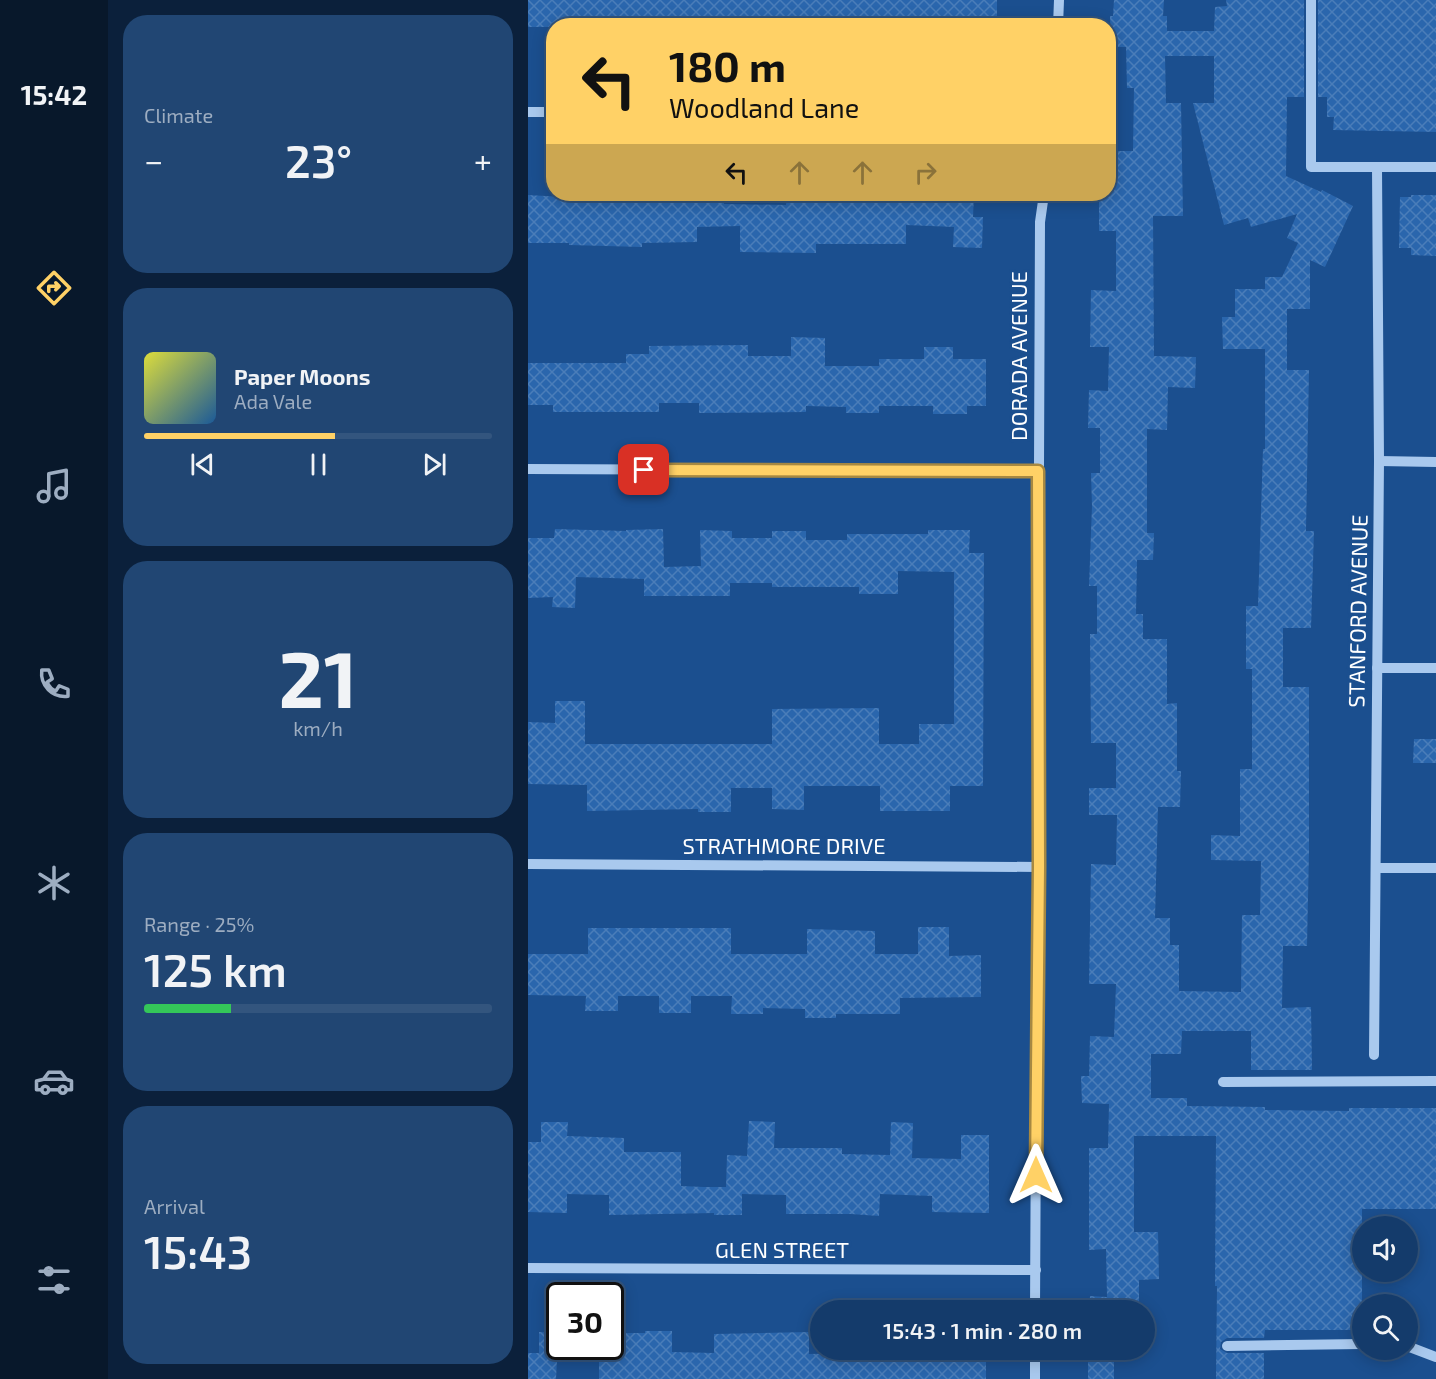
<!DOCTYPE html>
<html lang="en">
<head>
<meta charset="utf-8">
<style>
  :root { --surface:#143b6b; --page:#214673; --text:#f1f3f6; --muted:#9dadc1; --line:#33557e; --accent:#ffd166 }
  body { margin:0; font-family:"Exo 2",sans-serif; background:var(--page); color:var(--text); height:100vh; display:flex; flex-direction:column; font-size:22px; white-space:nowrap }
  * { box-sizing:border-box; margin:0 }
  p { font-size:20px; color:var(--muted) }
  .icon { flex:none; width:33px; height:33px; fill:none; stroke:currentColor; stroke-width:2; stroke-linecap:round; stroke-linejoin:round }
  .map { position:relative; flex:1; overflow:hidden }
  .panel { display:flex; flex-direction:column; gap:15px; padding:15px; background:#0b203b; width:420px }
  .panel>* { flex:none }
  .hud { position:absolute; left:18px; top:18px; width:570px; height:183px; border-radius:24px; box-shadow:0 3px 15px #0003,0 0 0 2px var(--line); background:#ffd166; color:#111; overflow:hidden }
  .tools { position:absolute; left:824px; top:1216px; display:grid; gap:12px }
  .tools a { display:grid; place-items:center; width:66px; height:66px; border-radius:50%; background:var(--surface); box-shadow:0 3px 15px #0003,0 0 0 2px var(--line); font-size:30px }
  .speed { position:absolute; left:18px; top:1282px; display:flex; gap:12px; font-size:30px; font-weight:700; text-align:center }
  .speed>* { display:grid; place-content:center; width:78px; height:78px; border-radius:50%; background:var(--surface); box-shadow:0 3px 15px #0003,0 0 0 2px var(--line); line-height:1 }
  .speed .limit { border:3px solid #111; border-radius:9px; background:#fff; color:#111 }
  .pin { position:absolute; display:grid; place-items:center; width:51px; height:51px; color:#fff; margin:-26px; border-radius:12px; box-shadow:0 3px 9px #0006 }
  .me { position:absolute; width:66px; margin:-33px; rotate:0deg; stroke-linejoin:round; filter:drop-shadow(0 0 4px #0008) }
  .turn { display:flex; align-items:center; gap:21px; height:126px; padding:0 24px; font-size:27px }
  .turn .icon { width:78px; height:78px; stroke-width:2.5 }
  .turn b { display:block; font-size:42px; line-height:51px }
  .lanes { display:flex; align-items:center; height:57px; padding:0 24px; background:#0003; justify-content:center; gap:30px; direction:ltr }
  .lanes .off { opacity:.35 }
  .big { font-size:45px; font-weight:600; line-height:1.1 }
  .panel .card { flex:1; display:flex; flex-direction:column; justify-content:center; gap:9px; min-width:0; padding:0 21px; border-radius:24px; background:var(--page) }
  .panel .dial { align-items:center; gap:0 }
  .dial b { font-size:78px; line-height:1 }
  .song { display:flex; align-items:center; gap:18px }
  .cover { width:72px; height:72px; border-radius:9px; background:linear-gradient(135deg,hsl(60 70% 55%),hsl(210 70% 35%)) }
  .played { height:6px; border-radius:3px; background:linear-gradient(90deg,var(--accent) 55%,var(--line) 55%) }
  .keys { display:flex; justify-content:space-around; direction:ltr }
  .heat { display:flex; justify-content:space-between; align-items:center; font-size:33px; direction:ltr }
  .charge { height:9px; border-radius:4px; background:linear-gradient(90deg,#34c759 25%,var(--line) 0) }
  .trip { position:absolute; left:282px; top:1300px; width:345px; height:60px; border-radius:30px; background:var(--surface); box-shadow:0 3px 15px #0003,0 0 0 2px var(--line); font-weight:600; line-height:60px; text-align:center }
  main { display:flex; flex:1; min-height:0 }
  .tabs { display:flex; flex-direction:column; width:108px; justify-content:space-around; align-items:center; background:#08182b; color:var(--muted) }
  .tabs .icon { width:42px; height:42px }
  .tabs .active { color:var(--accent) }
  .tabs b { font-size:27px; color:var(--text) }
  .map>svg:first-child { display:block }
</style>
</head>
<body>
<main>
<nav class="tabs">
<b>15:42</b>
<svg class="icon active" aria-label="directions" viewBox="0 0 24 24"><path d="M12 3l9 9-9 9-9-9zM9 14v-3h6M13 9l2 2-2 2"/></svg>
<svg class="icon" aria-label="music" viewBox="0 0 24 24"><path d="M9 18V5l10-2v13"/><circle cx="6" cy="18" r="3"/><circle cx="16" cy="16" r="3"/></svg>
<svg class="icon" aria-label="phone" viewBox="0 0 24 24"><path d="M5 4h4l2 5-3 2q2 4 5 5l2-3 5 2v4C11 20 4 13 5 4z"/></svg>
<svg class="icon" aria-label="climate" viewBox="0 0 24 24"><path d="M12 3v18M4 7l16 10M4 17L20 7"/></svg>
<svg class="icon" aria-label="car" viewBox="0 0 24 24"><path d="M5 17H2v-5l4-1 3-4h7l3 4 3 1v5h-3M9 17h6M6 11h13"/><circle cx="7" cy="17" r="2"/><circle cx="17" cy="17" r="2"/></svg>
<svg class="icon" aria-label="filters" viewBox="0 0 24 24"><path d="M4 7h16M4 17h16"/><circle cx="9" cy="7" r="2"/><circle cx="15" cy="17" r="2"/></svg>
</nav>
<section class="panel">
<div class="card"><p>Climate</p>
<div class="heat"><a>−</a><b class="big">23°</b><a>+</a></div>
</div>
<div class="card">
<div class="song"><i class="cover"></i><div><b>Paper Moons</b><p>Ada Vale</p></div></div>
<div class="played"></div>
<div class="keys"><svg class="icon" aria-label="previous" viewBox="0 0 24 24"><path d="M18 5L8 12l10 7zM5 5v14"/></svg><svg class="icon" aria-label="pause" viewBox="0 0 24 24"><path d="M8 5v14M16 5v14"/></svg><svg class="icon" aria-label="next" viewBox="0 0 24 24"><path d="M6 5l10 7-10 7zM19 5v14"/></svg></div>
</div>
<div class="card dial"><b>21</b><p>km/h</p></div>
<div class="card"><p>Range · 25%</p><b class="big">125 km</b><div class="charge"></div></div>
<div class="card"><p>Arrival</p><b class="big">15:43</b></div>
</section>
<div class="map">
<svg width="908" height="1379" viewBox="0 0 908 1379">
  <defs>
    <pattern id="building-cross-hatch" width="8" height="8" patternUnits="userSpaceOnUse" patternTransform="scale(1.5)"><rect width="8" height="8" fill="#2a66ad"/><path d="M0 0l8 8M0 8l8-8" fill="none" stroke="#4a7db9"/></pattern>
  </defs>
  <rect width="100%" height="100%" fill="#1b4f8f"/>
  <!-- building -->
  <g fill="url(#building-cross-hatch)" fill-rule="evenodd">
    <polygon points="0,0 469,0 469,26 0,27"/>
    <path d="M586,0H636L635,16H639V31H686L687,7L699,6L698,0H776V97H759L758,176L793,192L794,190L825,206L797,267L782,260V309H759V370H781L778,531H786L783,628H755V687H781V851L779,946H755L754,1008L783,1007L784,1070H723V1031H654L653,1054H623V1098H659V1106L737,1107V1110L821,1111V1108H908V1209H834V1330H737L736,1338H699L693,1342L692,1349L699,1353H736V1379H688L689,1286H687L688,1136H606V1232H630L631,1279L611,1280V1311H561L562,1296L579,1297L578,1249L561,1250V1148H580L581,1104L554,1103L553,1076H561L562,1036L586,1037L588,984H561L563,864L588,865L589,815H561V788H588V743H563L562,634H569V586H561L564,506L563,473H572V428H560L561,390L580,391L581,347H562L563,290L588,291V231H571V194H580L581,151H605L606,88H599L598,47H583L582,16H585ZM637,56H686V103H665L696,225L720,218L723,227L769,214L759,238L770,243L754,277H737V289H707V317H694L695,349H737V449H735L730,606H718V669H724V769H712V836L683,835V860L733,861L732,915H714L713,992L651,991V945H642V918H627L630,807H652L653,771H649V703L639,704V639H615V614H608L609,560H625L626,533H619V429L639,430L640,387L667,388L668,357L626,356L625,216H655L653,103H638Z"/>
    <polygon points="790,0 908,0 908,132 805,130 806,117 799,117 799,97 790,97"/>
    <polygon points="88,194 196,194 196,204 258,205 259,194 289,194 289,196 446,194 445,217 455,217 454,248 425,247 426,227 378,225 378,244 288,244 288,253 212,252 212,226 169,227 169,242 114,243 114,247 41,245 41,243 0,243 0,195 88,200"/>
    <polygon points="883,195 908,195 908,256 883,255 883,248 871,248 872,197 883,197"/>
    <polygon points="263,337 297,338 297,366 351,366 351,359 396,359 396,347 425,347 425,359 458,359 458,406 439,406 439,414 405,414 405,406 351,406 351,413 318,413 318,407 278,406 278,412 171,413 171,403 131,403 131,412 25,412 25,405 0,405 0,363 98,363 98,354 121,354 121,346 220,345 220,356 263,356"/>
    <polygon points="27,529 98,531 98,530 135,529 136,567 173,566 172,530 204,531 204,538 244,538 244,531 278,531 278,540 319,540 319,534 400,534 400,530 442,530 441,553 456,553 455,786 422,786 422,811 352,811 352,786 276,786 276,810 244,809 244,788 203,788 203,812 170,812 170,809 59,811 59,785 0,784 0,722 27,723 27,701 57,701 57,744 244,744 244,709 351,708 351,744 391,744 391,724 426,724 426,572 370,571 370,594 331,594 331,587 244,587 244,583 202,583 202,596 116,596 116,579 48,577 47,608 24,607 25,597 0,598 0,538 26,538"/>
    <polygon points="886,739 908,739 908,763 885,763"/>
    <polygon points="390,927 421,927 421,956 453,955 453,997 372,998 372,1014 308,1014 308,1018 277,1018 277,1009 235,1008 235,1014 203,1014 204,996 163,996 163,1013 131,1013 131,996 90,996 90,1011 57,1011 58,996 0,995 0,954 60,954 60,928 203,928 203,954 279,954 279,929 347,931 347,954 390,954"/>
    <polygon points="221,1121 247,1122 246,1148 314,1148 314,1154 362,1155 363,1122 385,1123 384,1158 433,1159 433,1135 461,1135 461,1213 404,1212 404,1196 352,1194 351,1216 323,1214 258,1214 258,1195 214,1194 214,1215 186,1215 186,1213 81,1215 81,1195 39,1194 39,1213 0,1212 0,1142 13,1142 13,1122 40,1122 39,1136 96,1138 96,1152 153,1152 153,1186 176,1187 198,1187 199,1155 219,1156"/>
    <polygon points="117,1331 144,1331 144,1352 186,1353 186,1334 281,1332 281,1354 323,1353 323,1350 458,1350 458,1379 71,1379 71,1347 82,1347 82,1333 117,1333"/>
    <polygon points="11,1332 32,1333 32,1360 29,1360 28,1379 0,1379 0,1353 11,1353"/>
    <rect x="560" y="1350" width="26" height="29"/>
  </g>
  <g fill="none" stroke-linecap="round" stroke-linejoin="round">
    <!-- minor -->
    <g stroke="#a9c9ee" stroke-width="10">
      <polyline points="783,0 783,167 908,167"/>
      <polyline points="530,26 531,0"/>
      <polyline points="0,112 26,112"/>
      <polyline points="851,461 908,462"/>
      <polyline points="0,469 510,471"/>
      <polyline points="849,668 908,668"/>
      <polyline points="0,864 511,867"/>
      <polyline points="848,868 908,868"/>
      <polyline points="846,1055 851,461 849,167"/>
      <polyline points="695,1082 908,1081"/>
      <polyline points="0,1268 508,1270"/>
      <path d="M507,1311C511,948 509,585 512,222L516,194"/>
      <polyline points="699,1346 834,1344"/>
      <polyline points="879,1346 908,1357"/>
      <polyline points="507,1379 507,1350"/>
    </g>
  </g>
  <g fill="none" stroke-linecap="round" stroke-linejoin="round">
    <!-- route casing -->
    <g stroke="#a68842" stroke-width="15">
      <polyline id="route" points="116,470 510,471 511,867 508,1175"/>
    </g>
    <!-- route -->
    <use href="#route" stroke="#ffd166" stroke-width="10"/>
  </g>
  <g text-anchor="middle" stroke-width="6" stroke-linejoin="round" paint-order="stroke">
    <!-- street labels -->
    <g font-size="22" fill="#fff" stroke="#1b4f8f">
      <text transform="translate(491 356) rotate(-90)" y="8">DORADA AVENUE</text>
      <text transform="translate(830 611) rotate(-89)" y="8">STANFORD AVENUE</text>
      <text x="256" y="854">STRATHMORE DRIVE</text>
      <text x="254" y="1258">GLEN STREET</text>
    </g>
  </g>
</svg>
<div class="tools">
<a><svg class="icon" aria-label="sound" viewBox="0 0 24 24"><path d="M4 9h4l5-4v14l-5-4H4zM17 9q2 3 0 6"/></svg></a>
<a><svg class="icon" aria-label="search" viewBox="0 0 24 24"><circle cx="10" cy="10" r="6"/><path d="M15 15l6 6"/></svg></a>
</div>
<div class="speed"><div class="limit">30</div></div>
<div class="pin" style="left:116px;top:470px;background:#d93025"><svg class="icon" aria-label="arrive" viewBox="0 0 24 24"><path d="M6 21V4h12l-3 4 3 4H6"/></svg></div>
<svg class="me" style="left:508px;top:1175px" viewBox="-20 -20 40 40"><path d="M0-17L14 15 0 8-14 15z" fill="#ffd166" stroke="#fff" stroke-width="4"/></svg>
<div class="trip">15:43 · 1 min · 280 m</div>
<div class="hud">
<div class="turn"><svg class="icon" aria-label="left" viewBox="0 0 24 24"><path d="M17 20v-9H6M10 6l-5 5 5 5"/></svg><div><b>180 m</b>Woodland Lane</div></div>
<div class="lanes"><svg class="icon" aria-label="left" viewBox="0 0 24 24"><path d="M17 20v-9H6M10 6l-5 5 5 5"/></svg><svg class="icon off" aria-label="ahead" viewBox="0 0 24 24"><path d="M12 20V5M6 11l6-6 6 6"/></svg><svg class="icon off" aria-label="ahead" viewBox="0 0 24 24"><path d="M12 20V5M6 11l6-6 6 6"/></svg><svg class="icon off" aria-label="right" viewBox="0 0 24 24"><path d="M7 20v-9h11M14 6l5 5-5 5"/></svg></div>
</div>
</div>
</main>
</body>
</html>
